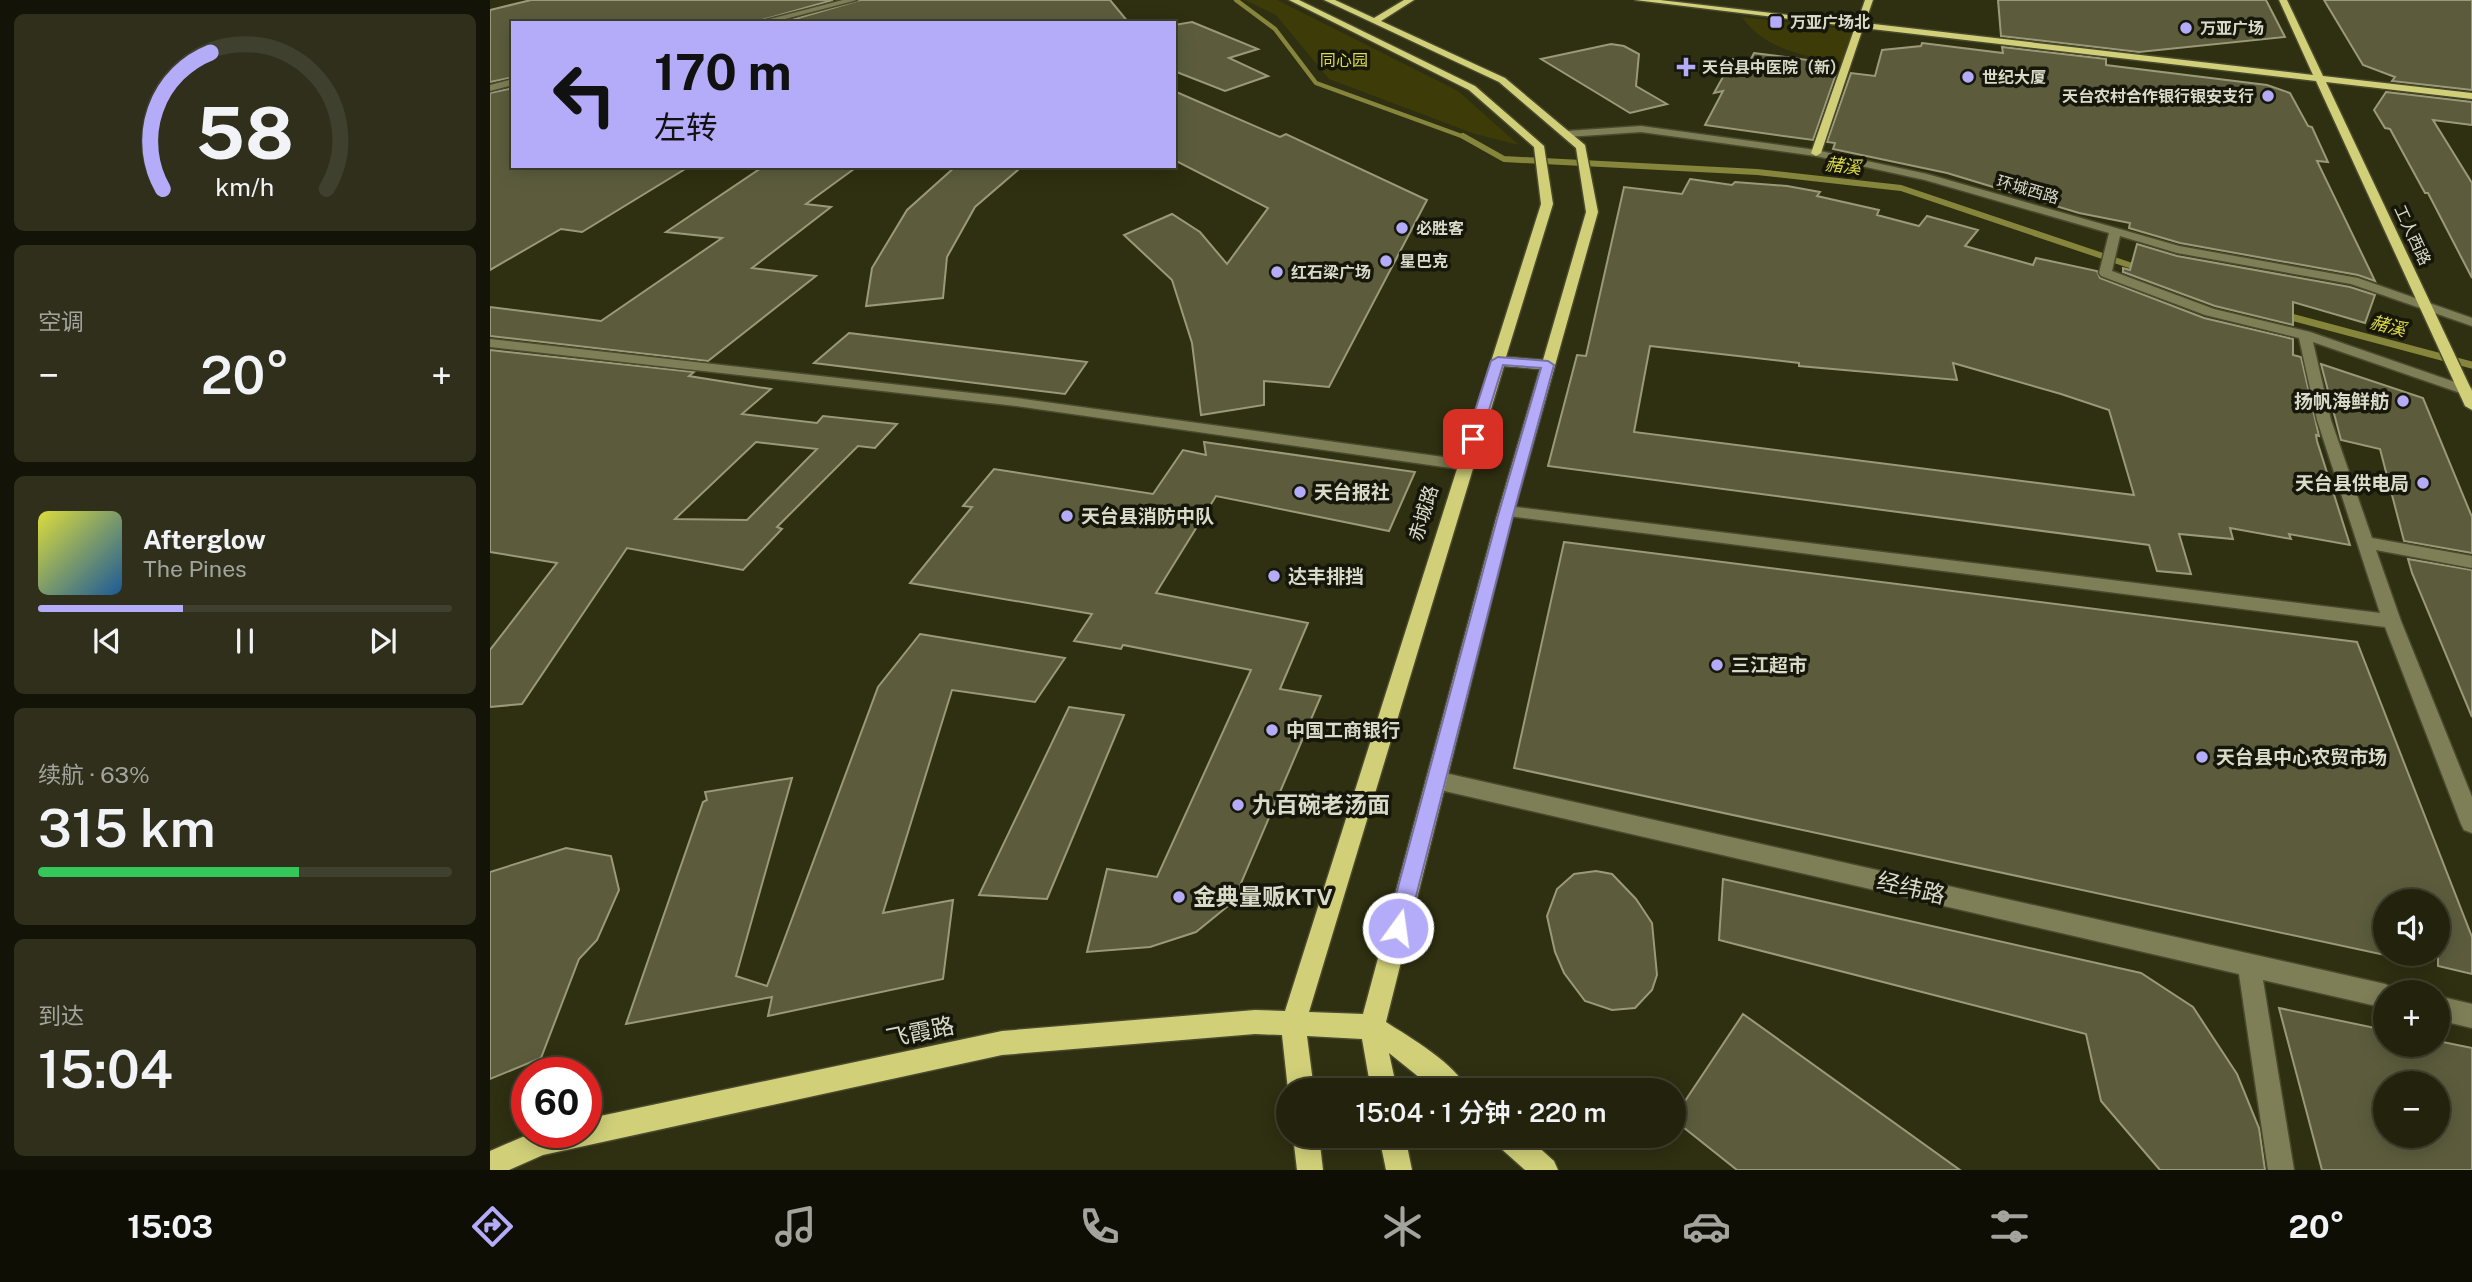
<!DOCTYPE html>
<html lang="zh">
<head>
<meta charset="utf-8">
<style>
  :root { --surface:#23230d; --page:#2f2f1b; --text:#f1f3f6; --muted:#a3a49d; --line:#40402e; --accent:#b4acf9 }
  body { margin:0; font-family:"Public Sans","Noto Sans SC",sans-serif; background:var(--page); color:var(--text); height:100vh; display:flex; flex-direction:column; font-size:26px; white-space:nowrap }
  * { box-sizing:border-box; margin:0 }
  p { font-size:23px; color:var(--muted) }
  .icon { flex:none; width:38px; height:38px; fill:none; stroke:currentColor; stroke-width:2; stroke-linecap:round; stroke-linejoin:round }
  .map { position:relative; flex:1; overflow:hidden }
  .side { display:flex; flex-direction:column; gap:14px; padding:14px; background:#131307; width:490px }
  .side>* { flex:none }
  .hud { position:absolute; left:21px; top:21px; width:665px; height:147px; border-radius:0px; box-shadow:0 4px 18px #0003,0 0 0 2px var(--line); background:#b4acf9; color:#111; overflow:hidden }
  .buttons { position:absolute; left:1883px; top:889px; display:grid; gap:14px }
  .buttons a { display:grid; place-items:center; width:77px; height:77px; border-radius:50%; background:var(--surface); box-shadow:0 4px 18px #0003,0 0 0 2px var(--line); font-size:35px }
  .speed { position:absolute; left:21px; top:1057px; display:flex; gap:14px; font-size:35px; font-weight:700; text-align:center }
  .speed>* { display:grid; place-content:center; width:91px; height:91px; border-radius:50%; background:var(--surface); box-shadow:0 4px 18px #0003,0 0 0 2px var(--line); line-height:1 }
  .speed .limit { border:10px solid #d22; background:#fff; color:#111 }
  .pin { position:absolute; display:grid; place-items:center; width:60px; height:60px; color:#fff; margin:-30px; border-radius:14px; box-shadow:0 4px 10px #0006 }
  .me { position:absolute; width:77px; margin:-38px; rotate:14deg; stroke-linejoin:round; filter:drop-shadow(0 0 5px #0008) }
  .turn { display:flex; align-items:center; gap:24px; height:147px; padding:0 28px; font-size:32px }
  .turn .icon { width:91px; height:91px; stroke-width:2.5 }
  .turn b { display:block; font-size:49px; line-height:60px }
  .big { font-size:52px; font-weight:600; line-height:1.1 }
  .side .card { flex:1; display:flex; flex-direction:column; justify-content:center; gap:10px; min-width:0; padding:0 24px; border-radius:10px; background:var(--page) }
  .side .dial { align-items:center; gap:0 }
  .dial svg { height:182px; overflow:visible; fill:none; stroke:var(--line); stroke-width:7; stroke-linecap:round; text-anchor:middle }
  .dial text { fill:var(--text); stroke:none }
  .song { display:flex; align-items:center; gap:21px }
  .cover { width:84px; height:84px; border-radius:10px; background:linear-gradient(135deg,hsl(60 70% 55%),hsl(210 70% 35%)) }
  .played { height:7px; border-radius:4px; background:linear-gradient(90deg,var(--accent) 35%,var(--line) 35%) }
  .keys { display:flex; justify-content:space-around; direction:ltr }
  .heat { display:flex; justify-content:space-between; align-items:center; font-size:38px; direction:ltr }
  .charge { height:10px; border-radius:5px; background:linear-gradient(90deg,#34c759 63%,var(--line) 0) }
  .trip { position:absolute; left:786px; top:1078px; width:410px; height:70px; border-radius:35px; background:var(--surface); box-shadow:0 4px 18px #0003,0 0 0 2px var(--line); font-weight:600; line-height:70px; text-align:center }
  .tab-bar { display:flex; height:112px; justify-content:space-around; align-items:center; background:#0e0e05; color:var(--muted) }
  .tab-bar .icon { width:49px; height:49px }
  .tab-bar .selected { color:var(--accent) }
  .tab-bar b { font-size:32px; color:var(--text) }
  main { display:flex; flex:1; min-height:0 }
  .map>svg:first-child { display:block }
</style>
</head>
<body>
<main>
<section class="side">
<div class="card dial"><svg viewBox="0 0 100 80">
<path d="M14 69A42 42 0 1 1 86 69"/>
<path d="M14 69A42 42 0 0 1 35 9" stroke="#b4acf9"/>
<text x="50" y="56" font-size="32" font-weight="700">58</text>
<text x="50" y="72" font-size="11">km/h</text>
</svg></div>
<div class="card"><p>空调</p>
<div class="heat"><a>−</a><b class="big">20°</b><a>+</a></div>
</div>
<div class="card">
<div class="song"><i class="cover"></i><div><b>Afterglow</b><p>The Pines</p></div></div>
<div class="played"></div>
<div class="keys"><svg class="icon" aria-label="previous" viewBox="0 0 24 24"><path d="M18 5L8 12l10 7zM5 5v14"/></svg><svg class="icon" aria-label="pause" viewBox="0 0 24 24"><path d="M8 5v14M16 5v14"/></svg><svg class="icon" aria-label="next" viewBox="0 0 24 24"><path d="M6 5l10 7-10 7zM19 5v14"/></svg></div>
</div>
<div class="card"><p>续航 · 63%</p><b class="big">315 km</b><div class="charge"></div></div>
<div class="card"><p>到达</p><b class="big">15:04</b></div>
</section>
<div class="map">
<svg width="1982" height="1170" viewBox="0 0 1982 1170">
  <rect width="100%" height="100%" fill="#2f2f11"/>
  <!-- green -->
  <g fill="#3d3c09">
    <polygon points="755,0 787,0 968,91 1029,145 985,134 839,79 786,15"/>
    <path d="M1252,17L1368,31L1357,63C1319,56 1276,52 1252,17Z"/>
  </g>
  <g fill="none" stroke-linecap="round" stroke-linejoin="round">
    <!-- stream-far2 -->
    <polyline stroke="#86853c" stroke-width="4.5" points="746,0 785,29 826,83 977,138"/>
    <!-- stream-far1 -->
    <polyline stroke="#86853c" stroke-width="6" points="973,136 1014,159 1267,172 1411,188 1651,269"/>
    <!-- stream -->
    <polyline stroke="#86853c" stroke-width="7" points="1794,315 1982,365"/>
  </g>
  <!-- building -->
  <g fill="#5c5c3d" stroke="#9a9a79" stroke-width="2" fill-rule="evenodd">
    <polygon points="41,0 343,0 262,23 23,23 23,77 0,82 0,10"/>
    <polygon points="370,0 620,0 639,23 291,23"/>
    <polygon points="1508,0 1776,0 1795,37 1649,52 1511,36"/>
    <polygon points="1834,0 1982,0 1982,90 1902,81 1905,77 1873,65"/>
    <polygon points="702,22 768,49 739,58 778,76 735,91 684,71 684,25"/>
    <polygon points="1432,43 1513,53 1512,47 1616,59 1616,65 1777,85 1800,93 1818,126 1822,127 1838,162 1827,161 1885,281 1868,275 1690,243 1639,228 1640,223 1589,213 1457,173 1343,149 1345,143 1337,142 1361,73 1385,76 1392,50 1431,46"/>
    <polygon points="1121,44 1134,46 1149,54 1146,86 1177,104 1140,113 1051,59"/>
    <polygon points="1264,53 1318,60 1316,67 1347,71 1323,140 1215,125 1233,91 1224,93 1243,59 1260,61"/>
    <polygon points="23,88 23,166 200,166 92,232 71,229 0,270 0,93"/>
    <polygon points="684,91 790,137 796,134 937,200 839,387 774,381 774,405 711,415 702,343 682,280 634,235 682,214 710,232 737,264 778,208 684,160"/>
    <polygon points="1896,92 1982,102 1982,125 1943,120 1982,183 1982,278 1938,193 1935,193 1900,129 1895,128 1884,110"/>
    <polygon points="274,166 368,166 316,204 341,207 262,268 326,276 218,361 0,336 0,307 111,321 232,238 176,232"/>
    <polygon points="466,166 529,169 485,207 457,257 453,298 376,306 382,268 417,210"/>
    <path d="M1200,179L1242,185L1245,182L1297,186L1330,192L1327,196L1389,210L1387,215L1429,226L1437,216L1488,230L1475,246L1543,265L1546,258L1607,271L1610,278L1714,318L1803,339V355L1811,357L1829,436L1826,435L1827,441L1860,545L1799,534L1801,539L1740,528L1743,539L1689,534L1701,574L1667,571L1659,545L1058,466L1087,355L1096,356L1134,187L1192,194ZM1160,346L1309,363V366L1467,380L1463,363L1571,394L1619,410L1644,495L1144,432Z"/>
    <polygon points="1647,244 1687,256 1860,287 1885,295 1875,323 1803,302 1803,325 1725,306 1633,272 1633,268 1640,270"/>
    <polygon points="359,333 597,362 575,394 324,363"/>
    <path d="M0,350L204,372L199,376L281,389L252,414L327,423L333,416L407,424L385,448L368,446L287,527L292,529L253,570L137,548L32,704L0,707V650L67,563L0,552ZM266,442L327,449L257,520L185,519Z"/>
    <polygon points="1831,364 1933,398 1982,517 1982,553 1914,541 1890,449 1851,440"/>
    <polygon points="714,442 925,472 899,531 726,496 666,593 818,623 790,689 831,696 743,902 706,932 660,947 597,952 617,869 667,877 761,670 633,645 631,649 584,641 602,614 420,583 482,507 473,506 504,469 663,494 693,450 716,455"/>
    <polygon points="1074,542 1867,642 1982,937 1982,974 1948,966 1948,901 1895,901 1895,955 1024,768"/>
    <polygon points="1918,559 1982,570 1982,717 1922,573"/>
    <polygon points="430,634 575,658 545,702 462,690 393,913 463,900 453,979 278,1016 282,997 136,1024 213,802 217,800 215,792 302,778 246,976 277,986 388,687"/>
    <polygon points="579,707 634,715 557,899 489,895"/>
    <polygon points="76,848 121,856 129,890 107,940 89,959 51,1058 0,1079 0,872"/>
    <polygon points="1106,871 1122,874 1146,899 1162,923 1167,975 1162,990 1145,1008 1122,1010 1095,1001 1074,973 1065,952 1057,916 1067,889 1084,874"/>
    <polygon points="1233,879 1651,973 1703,1007 1747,1074 1769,1128 1775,1170 1670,1170 1611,1101 1596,1034 1229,940"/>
    <path d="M1789,1008L1895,1030V1045H1948V1041L1982,1048V1170H1832ZM1895,1083H1948V1136H1895Z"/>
    <polygon points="1253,1014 1470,1170 1247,1170 1183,1119"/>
  </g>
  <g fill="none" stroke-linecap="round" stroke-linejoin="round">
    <!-- minor casing -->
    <g stroke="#4a4a2e" stroke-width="3">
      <g id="minor">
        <polygon points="353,0 367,0 280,23 264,23"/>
        <polygon points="23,79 23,85 0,91 0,85"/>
        <polygon points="1151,126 1326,150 1437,174 1689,246 1868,278 1982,318 1982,326 1861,284 1687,253 1630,236 1622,271 1724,309 1820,332 1982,388 1982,397 1823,342 1841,420 1882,538 1982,556 1982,568 1886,550 1911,621 1982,797 1982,833 1974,830 1971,824 1895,627 1011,515 1009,511 1011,507 1017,506 1890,613 1827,420 1809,338 1715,315 1611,276 1609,273 1619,233 1435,180 1326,156 1151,132 1077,137 1072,134 1077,131"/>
        <polygon points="0,339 526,398 975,460 983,465 975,470 526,406 0,347"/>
        <polygon points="946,771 1895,984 1904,988 1905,992 1895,992 1895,1008 1773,980 1804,1170 1778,1170 1749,974 946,789 939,786 936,780 939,774"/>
        <polygon points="1948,996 1982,1004 1982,1028 1948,1020"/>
      </g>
    </g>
    <!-- major casing -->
    <g stroke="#4a4a2e" stroke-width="3">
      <g id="major">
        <path d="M799,0H809L985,86L1054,146L1063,204L1016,357L1053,360L1096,212L1086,148L1009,82L834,0H845L884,18L914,0H924L891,21L1015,78L1095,145L1108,212L1022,519L896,1022C919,1037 967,1064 977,1090H945L899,1053L907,1090H881L872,1039L817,1036L824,1090H798L792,1035L765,1034L512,1055L53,1155L19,1170H0V1151L44,1132H96V1119L512,1031L765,1010L795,1011L1051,204L1044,147L979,90ZM1014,366L1050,369L1006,519L873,1014L819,1012Z"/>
        <polygon points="1145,0 1170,0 1367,23 1375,0 1383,0 1375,23 1823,75 1789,0 1797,0 1833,76 1982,93 1982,99 1836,82 1982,391 1982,410 1975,406 1826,81 1373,28 1331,153 1326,156 1321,153 1365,27"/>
        <polygon points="803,1136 829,1136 833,1170 807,1170"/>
        <polygon points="889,1136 915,1136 922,1170 896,1170"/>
        <polygon points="1003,1136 1036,1136 1064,1161 1068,1170 1035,1170 1007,1145"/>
      </g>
    </g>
    <!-- minor -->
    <use href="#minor" fill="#7e7f56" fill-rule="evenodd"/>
    <!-- major -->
    <use href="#major" fill="#d1d079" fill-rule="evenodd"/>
  </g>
  <!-- route -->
  <polygon fill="#b4acf9" stroke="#7570a2" stroke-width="2" points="1008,357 1058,361 1064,365 1022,519 918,928 915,935 908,938 900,935 897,928 1007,519 1051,368 1013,365 990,439 983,443 978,442 976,439 1001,361"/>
  <!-- markers -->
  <g fill="#b4acf9" stroke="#16160a" stroke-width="2.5">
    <rect x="1279" y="15" width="14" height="14" rx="3.5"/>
    <circle cx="1696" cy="28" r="7"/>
    <path d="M1192.5 56.5h7v7h7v7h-7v7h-7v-7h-7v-7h7z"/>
    <circle cx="1478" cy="77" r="7"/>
    <circle cx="1778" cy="96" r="7"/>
    <circle cx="912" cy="228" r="7"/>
    <circle cx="896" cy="261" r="7"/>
    <circle cx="787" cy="272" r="7"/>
    <circle cx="1913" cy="401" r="7"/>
    <circle cx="1933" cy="483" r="7"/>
    <circle cx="810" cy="492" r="7"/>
    <circle cx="577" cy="516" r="7"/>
    <circle cx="784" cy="576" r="7"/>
    <circle cx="1227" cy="665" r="7"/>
    <circle cx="782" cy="730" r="7"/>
    <circle cx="1712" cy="757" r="7"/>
    <circle cx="748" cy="805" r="7"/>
    <circle cx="689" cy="897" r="7"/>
  </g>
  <g text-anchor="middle" stroke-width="7" stroke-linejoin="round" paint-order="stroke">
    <!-- far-poi labels -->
    <g font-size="16" font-weight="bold" fill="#d9dac8" stroke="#16160a" text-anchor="start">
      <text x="1300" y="28">万亚广场北</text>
      <text x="1710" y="34">万亚广场</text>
      <text x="1212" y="73">天台县中医院（新）</text>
      <text x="1492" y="83">世纪大厦</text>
      <text x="1764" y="102" text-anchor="end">天台农村合作银行银安支行</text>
      <text x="926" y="234">必胜客</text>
      <text x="910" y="267">星巴克</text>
      <text x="801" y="278">红石梁广场</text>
    </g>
    <!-- far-park labels -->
    <g font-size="16" fill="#dedc4e" stroke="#16160a">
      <text x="854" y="66">同心园</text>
    </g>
    <!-- far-street labels -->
    <g font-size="16" fill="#d9dac8" stroke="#16160a">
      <text transform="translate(1538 189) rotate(16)" y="6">环城西路</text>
      <text transform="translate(1923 235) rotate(65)" y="6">工人西路</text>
    </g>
    <!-- far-water labels -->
    <g font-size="18" font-style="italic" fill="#dad849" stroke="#16160a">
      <text transform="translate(1353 166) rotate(7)" y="6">赭溪</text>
      <text transform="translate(1898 326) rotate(15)" y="6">赭溪</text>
    </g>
    <!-- poi labels -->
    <g font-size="19" font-weight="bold" fill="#d9dac8" stroke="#16160a" text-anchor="start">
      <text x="1899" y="408" text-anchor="end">扬帆海鲜舫</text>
      <text x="1919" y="490" text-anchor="end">天台县供电局</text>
      <text x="824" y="499">天台报社</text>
      <text x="591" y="523">天台县消防中队</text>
      <text x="798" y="583">达丰排挡</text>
      <text x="1241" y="672">三江超市</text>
      <text x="796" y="737">中国工商银行</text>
      <text x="1726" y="764">天台县中心农贸市场</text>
    </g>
    <!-- street labels -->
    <g font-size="19" fill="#d9dac8" stroke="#16160a">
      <text transform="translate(933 513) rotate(-73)" y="7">赤城路</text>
    </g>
    <!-- near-poi labels -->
    <g font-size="23" font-weight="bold" fill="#d9dac8" stroke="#16160a" text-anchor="start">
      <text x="762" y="813">九百碗老汤面</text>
      <text x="703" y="905">金典量贩KTV</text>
    </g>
    <!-- near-street labels -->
    <g font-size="23" fill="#d9dac8" stroke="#16160a">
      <text transform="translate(1421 888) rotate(13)" y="8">经纬路</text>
      <text transform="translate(430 1032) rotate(-12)" y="8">飞霞路</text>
    </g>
  </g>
</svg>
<div class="buttons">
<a><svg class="icon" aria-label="sound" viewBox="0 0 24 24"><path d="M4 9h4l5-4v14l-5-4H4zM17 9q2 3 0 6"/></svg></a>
<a>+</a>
<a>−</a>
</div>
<div class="speed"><div class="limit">60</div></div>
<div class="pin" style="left:983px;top:439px;background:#d93025"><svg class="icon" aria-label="arrive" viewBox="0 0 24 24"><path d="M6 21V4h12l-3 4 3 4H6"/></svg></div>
<svg class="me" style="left:908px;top:928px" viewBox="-20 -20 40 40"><circle r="17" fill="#b4acf9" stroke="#fff" stroke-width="3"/><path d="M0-11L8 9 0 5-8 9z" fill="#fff"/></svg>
<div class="trip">15:04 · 1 分钟 · 220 m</div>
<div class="hud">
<div class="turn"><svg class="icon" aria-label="left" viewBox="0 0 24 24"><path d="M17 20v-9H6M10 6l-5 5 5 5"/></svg><div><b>170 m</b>左转</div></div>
</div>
</div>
</main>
<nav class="tab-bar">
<b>15:03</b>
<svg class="icon selected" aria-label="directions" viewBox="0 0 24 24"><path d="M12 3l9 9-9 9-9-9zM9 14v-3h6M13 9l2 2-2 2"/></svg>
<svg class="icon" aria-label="music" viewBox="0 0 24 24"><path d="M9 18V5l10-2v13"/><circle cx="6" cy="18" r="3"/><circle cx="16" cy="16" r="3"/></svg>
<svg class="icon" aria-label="phone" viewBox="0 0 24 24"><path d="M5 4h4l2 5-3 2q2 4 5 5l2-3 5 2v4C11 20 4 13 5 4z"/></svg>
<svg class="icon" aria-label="climate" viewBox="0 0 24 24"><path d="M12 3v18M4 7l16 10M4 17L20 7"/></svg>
<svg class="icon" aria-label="car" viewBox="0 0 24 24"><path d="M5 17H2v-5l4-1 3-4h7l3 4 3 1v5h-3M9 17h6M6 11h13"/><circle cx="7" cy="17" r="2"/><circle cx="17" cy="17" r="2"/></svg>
<svg class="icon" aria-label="filters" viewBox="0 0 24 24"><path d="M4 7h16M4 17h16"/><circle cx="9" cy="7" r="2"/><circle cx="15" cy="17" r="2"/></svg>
<b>20°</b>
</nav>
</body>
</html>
